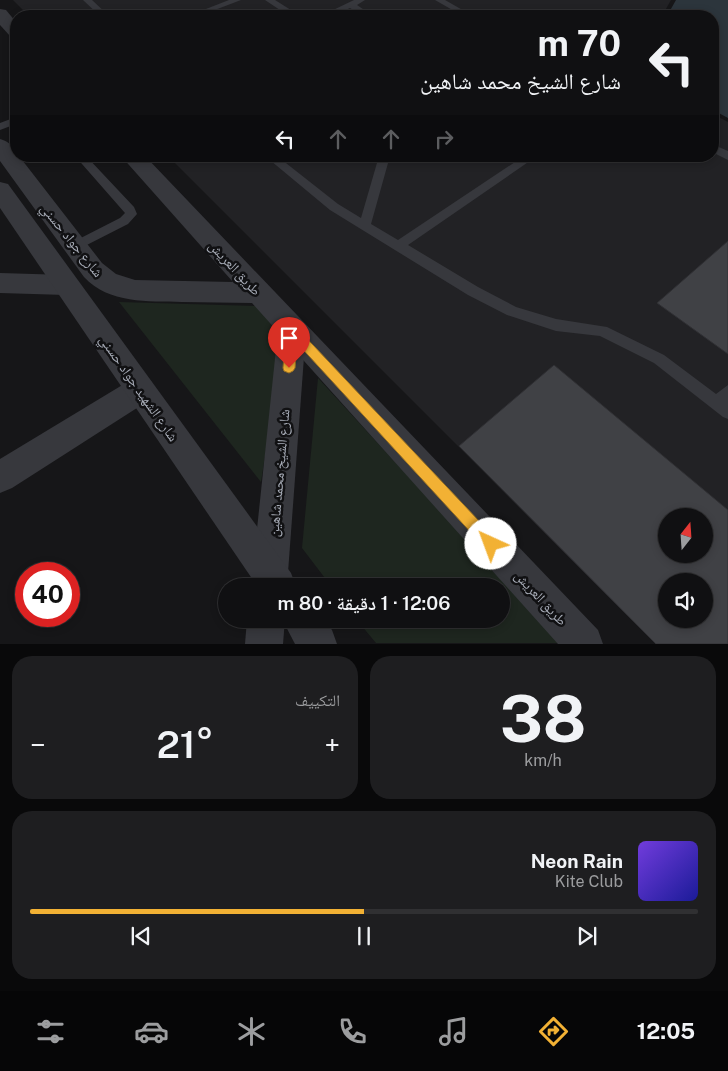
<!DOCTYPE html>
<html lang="ar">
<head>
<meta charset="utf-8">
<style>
  :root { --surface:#101012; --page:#1e1e20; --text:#f1f3f6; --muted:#9c9d9f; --line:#303032; --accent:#f2b134 }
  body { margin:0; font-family:"Public Sans","Noto Naskh Arabic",sans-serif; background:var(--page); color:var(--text); direction:rtl; height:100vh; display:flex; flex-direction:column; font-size:19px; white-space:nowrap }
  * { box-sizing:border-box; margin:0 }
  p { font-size:16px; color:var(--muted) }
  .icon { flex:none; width:28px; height:28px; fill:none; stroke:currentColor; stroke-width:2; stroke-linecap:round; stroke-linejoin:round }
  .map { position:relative; height:644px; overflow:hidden; direction:ltr }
  .sheet { display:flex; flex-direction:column; gap:12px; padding:12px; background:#09090a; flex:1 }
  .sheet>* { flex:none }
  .top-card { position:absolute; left:10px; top:10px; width:709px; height:152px; border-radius:20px; box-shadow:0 2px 8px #0003,0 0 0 1px var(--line); direction:rtl; background:#101012; color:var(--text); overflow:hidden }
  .needle { width:32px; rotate:17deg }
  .buttons { position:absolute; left:658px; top:508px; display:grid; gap:10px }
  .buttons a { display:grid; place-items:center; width:55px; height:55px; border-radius:50%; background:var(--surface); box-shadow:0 2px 8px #0003,0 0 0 1px var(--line); font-size:25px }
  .speed { position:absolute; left:15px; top:562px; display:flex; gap:10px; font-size:25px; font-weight:700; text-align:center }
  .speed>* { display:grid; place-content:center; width:65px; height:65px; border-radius:50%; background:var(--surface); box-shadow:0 2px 8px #0003,0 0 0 1px var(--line); line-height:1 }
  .speed .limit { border:8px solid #d22; background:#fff; color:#111 }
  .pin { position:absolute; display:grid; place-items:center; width:42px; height:42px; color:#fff; margin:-51px -21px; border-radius:50% 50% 50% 0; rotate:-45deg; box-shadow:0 0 5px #0007 }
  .pin .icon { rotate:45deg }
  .me { position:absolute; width:55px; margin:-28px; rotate:317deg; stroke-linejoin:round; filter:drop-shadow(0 0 4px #0008) }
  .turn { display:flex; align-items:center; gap:18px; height:105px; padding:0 15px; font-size:22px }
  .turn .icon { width:65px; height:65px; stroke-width:2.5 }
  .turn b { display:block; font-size:35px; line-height:42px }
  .lanes { display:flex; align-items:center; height:48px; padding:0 15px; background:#0003; justify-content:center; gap:25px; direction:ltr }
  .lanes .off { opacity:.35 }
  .big { font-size:38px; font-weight:600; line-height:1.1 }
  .sheet .card { flex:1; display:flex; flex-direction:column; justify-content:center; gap:8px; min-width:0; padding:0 18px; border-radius:20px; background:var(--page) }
  .sheet .dial { align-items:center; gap:0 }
  .dial b { font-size:65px; line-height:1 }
  .song { display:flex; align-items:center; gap:15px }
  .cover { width:60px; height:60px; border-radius:8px; background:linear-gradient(135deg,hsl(260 70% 55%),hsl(240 70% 35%)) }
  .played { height:5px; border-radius:2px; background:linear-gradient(90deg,var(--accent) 50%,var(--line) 50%) }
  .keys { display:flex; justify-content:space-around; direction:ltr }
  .heat { display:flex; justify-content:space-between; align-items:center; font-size:28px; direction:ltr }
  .sheet .tiles { flex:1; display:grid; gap:12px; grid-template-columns:1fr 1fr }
  .card:last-child { grid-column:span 2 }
  .trip { position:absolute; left:218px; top:578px; width:292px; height:50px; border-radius:25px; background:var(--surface); box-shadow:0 2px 8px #0003,0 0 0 1px var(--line); font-weight:600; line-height:50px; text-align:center; direction:rtl }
  .dock { display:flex; height:80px; justify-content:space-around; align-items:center; background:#060607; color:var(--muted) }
  .dock .icon { width:35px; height:35px }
  .dock .on { color:var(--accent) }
  .dock b { font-size:22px; color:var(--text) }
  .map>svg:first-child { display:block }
</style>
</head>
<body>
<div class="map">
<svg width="728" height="644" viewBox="0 0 728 644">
  <rect width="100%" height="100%" fill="#161618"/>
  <!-- built -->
  <g fill="#222225" fill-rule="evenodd">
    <polygon points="13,0 671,0 662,16 29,16"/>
    <path d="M713,114L728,122V643H655L168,156H712ZM666,516H704V554H666ZM666,581H704V619H666Z"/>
  </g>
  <!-- green -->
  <g fill="#1e261f">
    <polygon points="119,302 257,306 284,333 261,482"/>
    <polygon points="318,378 561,643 376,643 356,619 501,619 501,586 331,586 302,548"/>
  </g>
  <!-- water -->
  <polygon fill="#2c353c" points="676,0 728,0 728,118 713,110 712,16 667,16"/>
  <!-- building -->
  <g fill="#404145" stroke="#303034" fill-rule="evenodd">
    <polygon points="728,241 728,354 657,303"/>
    <path d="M554,365L728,510V644H656L459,446ZM666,516H704V554H666ZM666,581H704V619H666Z"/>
  </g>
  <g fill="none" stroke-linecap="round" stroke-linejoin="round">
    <!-- service -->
    <g fill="#37383d" fill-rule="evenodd">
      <polygon points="83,0 92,0 109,16 100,16"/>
      <polygon points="229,0 241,0 199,16 188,16"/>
      <polygon points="265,0 275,0 294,12 309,16 289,16"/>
      <polygon points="354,0 365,0 357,5 373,16 363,16 350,8 332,16 313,16 329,12"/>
      <polygon points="435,0 445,0 473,16 463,16"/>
      <polygon points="16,117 16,124 0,130 0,123"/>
      <polygon points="712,144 728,151 728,160 712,152"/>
      <polygon points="75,156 86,156 134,207 137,214 128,224 75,251 71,249 69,246 71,243 120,218 125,213"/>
      <polygon points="265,156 277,156 338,204 361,218 379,156 390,156 371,224 398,240 524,156 537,156 408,245 478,287 516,307 556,319 607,327 664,355 716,394 728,385 728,419 723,417 654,363 600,336 556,331 507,315 468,295 330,210"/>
    </g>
    <!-- minor -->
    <g fill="#37383d" fill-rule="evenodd">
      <polygon points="0,273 66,275 75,278 79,285 75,292 66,295 0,293"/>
      <polygon points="292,319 302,322 306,330 287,586 251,586 278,330 282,322"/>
      <polygon points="140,377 151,381 155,390 151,399 12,488 0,493 0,459 129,381"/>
      <polygon points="247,619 285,619 283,644 245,644"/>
    </g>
    <!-- tertiary -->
    <g fill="#37383d" fill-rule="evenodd">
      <polygon points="0,9 6,10 16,22 16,37 10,36 0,25"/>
      <path d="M0,139C8,141 16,147 16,156H19L102,263L116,274L135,280L233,282L121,156H145L598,630L603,644H558L252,303C229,303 206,302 182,302C148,301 109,304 84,277L0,161Z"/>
      <polygon points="0,182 8,184 291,573 296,586 257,586 0,208"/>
      <polygon points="282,619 323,619 332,630 337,644 295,644"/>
    </g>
  </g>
  <!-- route -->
  <polygon fill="#f2b134" stroke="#9d7322" points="292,325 296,327 496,539 498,544 496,549 491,551 486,549 297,343 295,368 293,371 289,373 284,371 283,368 286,330 288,327"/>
  <g text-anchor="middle" stroke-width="5" stroke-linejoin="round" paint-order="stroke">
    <!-- street labels -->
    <g font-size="14" fill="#a8adb8" stroke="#111113">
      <text transform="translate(72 240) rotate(51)" y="5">شارع جواد حسني</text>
      <text transform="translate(235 268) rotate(47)" y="5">طريق العريش</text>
      <text transform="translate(139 388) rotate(55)" y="5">شارع الشهيد جواد حسني</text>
      <text transform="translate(279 473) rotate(-85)" y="5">شارع الشيخ محمد شاهين</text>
      <text transform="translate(541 598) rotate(47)" y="5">طريق العريش</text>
    </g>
  </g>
</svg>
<div class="buttons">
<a><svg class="needle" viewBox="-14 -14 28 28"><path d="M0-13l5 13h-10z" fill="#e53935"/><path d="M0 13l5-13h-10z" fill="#9c9d9f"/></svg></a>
<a><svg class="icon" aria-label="sound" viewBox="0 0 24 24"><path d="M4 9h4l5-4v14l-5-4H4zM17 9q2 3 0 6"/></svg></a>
</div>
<div class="speed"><div class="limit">40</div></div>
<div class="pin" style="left:289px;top:368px;background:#d93025"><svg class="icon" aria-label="arrive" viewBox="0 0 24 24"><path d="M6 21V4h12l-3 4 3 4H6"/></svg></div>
<svg class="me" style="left:491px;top:544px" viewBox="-20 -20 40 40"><circle r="19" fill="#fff"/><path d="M0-13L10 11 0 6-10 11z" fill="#f2b134"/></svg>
<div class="trip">12:06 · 1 دقيقة · 80 m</div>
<div class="top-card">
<div class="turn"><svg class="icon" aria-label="left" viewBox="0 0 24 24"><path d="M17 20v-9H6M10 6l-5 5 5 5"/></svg><div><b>70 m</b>شارع الشيخ محمد شاهين</div></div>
<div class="lanes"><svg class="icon" aria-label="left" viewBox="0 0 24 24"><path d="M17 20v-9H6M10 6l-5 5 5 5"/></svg><svg class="icon off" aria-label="ahead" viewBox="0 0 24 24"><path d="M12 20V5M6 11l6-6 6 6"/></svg><svg class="icon off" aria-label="ahead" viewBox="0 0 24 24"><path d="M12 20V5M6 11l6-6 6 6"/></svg><svg class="icon off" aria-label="right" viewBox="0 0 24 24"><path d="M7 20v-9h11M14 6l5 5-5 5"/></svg></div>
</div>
</div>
<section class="sheet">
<div class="tiles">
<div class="card dial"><b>38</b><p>km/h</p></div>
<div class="card"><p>التكييف</p>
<div class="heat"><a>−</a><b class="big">21°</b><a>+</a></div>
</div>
<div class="card">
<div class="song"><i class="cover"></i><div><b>Neon Rain</b><p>Kite Club</p></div></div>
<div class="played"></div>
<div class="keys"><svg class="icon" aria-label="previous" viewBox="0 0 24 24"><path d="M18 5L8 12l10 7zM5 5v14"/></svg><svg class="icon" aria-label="pause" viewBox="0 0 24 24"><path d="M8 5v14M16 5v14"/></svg><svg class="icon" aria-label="next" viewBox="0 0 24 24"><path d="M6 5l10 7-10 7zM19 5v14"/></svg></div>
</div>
</div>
</section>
<nav class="dock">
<b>12:05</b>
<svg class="icon on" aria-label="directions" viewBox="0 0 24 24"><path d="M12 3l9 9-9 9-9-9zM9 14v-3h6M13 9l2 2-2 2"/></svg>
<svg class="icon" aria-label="music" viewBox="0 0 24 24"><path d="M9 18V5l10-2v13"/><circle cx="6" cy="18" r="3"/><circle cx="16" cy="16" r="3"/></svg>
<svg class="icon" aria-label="phone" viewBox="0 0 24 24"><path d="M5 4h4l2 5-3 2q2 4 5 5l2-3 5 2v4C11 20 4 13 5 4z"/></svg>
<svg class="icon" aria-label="climate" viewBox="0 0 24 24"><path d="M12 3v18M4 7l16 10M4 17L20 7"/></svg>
<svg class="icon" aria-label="car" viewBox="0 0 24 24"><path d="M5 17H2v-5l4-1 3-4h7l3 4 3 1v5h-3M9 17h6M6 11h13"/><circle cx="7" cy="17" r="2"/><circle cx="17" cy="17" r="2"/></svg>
<svg class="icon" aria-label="filters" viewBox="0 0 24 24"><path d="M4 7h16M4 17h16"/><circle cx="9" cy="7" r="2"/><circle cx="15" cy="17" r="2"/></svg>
</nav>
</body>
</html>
